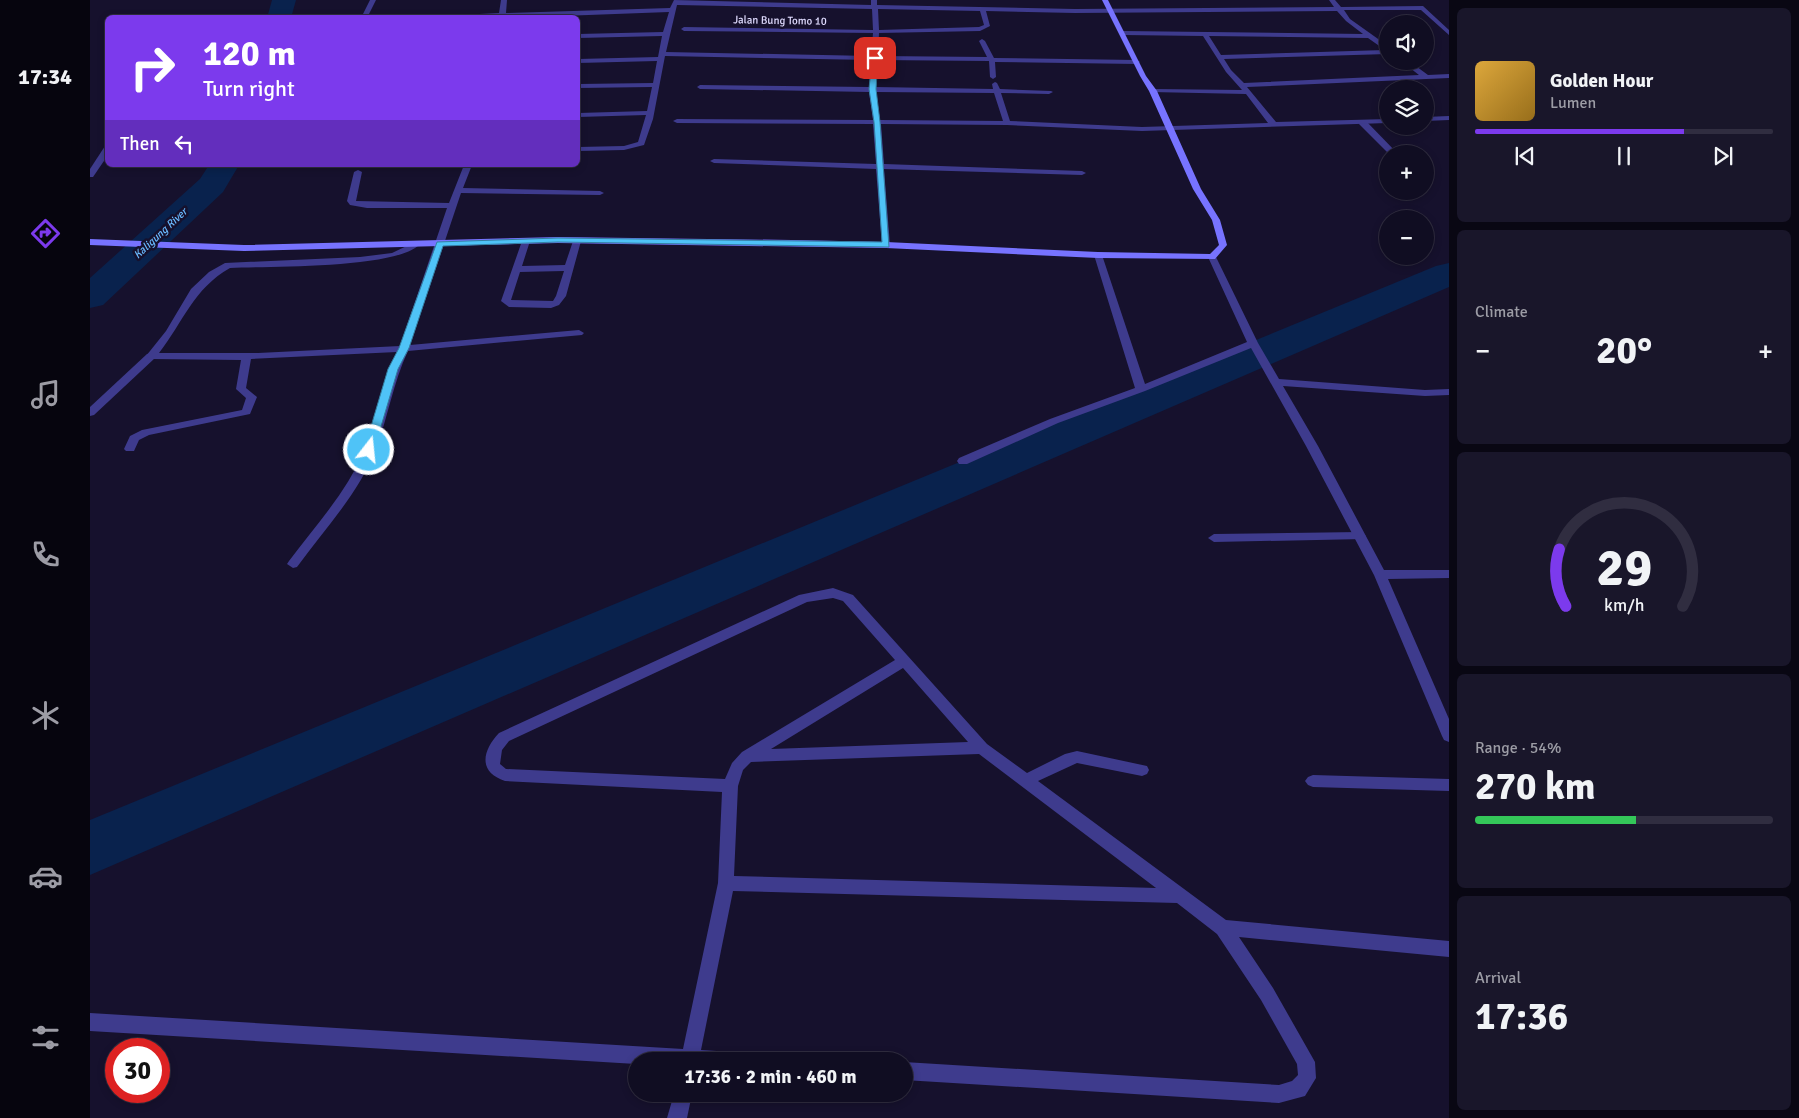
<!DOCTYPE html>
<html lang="en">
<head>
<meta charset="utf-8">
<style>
  :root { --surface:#100d22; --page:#19162a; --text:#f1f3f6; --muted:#9c9ca5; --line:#302d40; --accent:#7c3aed }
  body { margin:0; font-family:Signika,sans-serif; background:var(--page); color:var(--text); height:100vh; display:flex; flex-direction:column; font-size:19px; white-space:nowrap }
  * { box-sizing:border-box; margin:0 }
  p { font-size:16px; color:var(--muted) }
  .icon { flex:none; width:28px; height:28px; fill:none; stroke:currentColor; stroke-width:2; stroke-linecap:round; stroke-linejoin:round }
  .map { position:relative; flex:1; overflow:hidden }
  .drawer { display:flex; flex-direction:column; gap:8px; padding:8px; background:#090713; width:350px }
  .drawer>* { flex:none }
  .top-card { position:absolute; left:15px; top:15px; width:475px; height:152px; border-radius:8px; box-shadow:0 2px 8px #0003,0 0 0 1px var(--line); background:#7c3aed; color:#fff; overflow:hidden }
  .buttons { position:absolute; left:1289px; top:15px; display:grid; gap:10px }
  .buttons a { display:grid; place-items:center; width:55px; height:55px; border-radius:50%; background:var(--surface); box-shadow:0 2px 8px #0003,0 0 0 1px var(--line); font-size:25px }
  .speed { position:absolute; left:15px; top:1038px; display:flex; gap:10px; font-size:25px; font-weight:700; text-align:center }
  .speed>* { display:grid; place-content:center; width:65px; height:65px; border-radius:50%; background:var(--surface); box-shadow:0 2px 8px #0003,0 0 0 1px var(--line); line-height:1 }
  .speed .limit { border:8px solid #d22; background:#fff; color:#111 }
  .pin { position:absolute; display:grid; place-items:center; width:42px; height:42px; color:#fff; margin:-21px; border-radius:10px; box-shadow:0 2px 8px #0006 }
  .me { position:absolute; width:55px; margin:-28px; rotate:16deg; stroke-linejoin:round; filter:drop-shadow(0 0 4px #0008) }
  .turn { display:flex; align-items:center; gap:18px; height:105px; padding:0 15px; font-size:22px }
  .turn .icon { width:65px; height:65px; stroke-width:2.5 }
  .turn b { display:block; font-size:35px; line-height:42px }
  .then { display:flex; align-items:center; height:48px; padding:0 15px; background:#0003; gap:10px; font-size:19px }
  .big { font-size:38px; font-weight:800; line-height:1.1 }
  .drawer .widget { flex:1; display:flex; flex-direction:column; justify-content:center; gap:8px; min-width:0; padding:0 18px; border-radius:8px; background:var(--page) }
  .drawer .dial { align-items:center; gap:0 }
  .dial svg { height:130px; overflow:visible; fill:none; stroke:var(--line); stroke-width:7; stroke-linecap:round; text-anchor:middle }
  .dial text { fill:var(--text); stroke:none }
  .song { display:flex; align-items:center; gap:15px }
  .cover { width:60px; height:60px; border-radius:8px; background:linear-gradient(135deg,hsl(40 70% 55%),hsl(40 70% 35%)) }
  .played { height:5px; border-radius:2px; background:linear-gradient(90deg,var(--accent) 70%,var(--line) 70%) }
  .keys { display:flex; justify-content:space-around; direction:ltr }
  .heat { display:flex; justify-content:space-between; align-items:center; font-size:28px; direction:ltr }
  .charge { height:8px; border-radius:4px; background:linear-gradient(90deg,#34c759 54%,var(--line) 0) }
  .trip { position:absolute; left:538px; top:1052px; width:285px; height:50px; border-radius:25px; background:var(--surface); box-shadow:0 2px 8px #0003,0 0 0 1px var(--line); font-weight:800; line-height:50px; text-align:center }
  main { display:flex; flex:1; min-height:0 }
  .menu { display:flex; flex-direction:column; width:90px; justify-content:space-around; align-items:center; background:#06050e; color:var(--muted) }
  .menu .icon { width:35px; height:35px }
  .menu .selected { color:var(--accent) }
  .menu b { font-size:22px; color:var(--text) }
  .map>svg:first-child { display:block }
</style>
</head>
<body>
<main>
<nav class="menu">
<b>17:34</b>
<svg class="icon selected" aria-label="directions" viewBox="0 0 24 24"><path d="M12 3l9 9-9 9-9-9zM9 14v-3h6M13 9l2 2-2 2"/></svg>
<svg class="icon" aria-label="music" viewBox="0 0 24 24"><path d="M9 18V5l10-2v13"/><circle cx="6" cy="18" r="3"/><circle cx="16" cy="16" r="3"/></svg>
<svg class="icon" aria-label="phone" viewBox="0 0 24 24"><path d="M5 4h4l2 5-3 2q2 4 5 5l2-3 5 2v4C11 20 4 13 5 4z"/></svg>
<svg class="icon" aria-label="climate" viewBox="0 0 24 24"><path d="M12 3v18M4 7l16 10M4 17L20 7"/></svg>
<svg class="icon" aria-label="car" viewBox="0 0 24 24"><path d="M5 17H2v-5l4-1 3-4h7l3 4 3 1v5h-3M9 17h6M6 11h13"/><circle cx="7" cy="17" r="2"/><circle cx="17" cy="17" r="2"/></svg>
<svg class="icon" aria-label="filters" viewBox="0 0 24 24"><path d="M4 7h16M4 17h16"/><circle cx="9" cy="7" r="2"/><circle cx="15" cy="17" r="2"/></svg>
</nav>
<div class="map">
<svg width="1359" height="1118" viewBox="0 0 1359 1118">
  <rect width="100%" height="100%" fill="#16112d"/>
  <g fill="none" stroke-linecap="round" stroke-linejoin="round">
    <!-- river -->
    <g fill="#09224d" fill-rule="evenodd">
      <polygon points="182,0 206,0 201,18 177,18"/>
      <polygon points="119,165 149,165 133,192 13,305 0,308 0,278 110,179"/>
      <polygon points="1359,263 1359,287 0,875 0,820 1346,266"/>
    </g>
    <!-- service -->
    <g fill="#3e3b8d" fill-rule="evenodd">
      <polygon points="1269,120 1275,120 1308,154 1299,154 1269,124"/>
      <polygon points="15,146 18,146 18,155 3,177 0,177 0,169"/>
      <path d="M436,238L440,241L432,266L475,265L483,241L487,238L491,241L476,296L469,305L461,308L419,307L411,301L432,241ZM474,271L466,296L463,301L421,300L430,272Z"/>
      <polygon points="61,353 65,354 65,358 4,415 0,416 0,407 57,354"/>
      <polygon points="1270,532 1276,536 1274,539 1124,542 1118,538 1124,534"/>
      <polygon points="1223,775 1359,779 1359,791 1223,787 1218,785 1215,781 1218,777"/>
    </g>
    <!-- minor -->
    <g fill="#3e3b8d" fill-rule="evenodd">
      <polygon points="280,0 286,0 277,18 271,18"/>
      <path d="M411,0H417L416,13L580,8L584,0L781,5V0H787V5L985,9L1244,7L1239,0H1245L1251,7L1333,6L1359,30V35L1331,10H1254L1260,19L1298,46V54L1134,59L1141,70L1154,83L1329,75L1311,61H1319L1338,75L1359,74V78L1157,87L1186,122L1298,119V123L1052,131L917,125L791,124L794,164L992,171L996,173L992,175L794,169L800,245L796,248L792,245L786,169L624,163L620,161L624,159L786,164L783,124L587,123L583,121L587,119L783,120L779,92L610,89L607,87L610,85L779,87L781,60L575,56L563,119L554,145L534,150L488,151V147L534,146L548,142L556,115L488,117V113L557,111L562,87L488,88V84L563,83L567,61L488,63V59L568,57L572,36L488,38V34L573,32L579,12L415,18H311L409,13ZM587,5L782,9L783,30L594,27L591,29L594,31L783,33L781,56L576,52ZM788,9L890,11L894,25L889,27L789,30ZM896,11L985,13L1247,11L1256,21L1273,34L1033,31L1030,33L1033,35L1113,36L1136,72L1152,90L1063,89L1061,90V92L1156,94L1178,123L1052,127L920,121L911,93L959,94L963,92L961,91L910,89L907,83L905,82L902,84L903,89L786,87L787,60L899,61L900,77L903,79L906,77L905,62L1047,64L1050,62L1047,60L904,58L895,41L892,39L889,41L897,57L788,56L789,33L890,31L900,26ZM1119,36L1278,38L1295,50L1131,55ZM786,92L904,93L913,121L790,120Z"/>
      <polygon points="1359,116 1359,120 1335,121 1335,117"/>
      <path d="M374,165H382L373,188L510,191L514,193L510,195L371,193L320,345L489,330L494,333L492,335L318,351C303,383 298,417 286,449C269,493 234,530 207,567L203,568L197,564L199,561C225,526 258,491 274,450C287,418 292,383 307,352L161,359L156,388L167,397L160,414L59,435L49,440L44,451H36L34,449L40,436L52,430L152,410L156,398L146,389L151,360L61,359L56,356L76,331L101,289L119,272L135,263L270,257L302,253L325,242L329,245C303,269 179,266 140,268C103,289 94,321 69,353H168L310,346L357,208H277L260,205L257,201L264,172L268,170L272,172L266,201L359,203Z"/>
      <polygon points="1008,252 1012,255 1055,384 1157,342 1118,257 1122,254 1126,257 1168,343 1189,379 1335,390 1359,389 1359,395 1335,396 1193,386 1228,446 1294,570 1359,570 1359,578 1298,579 1359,719 1359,742 1354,740 1352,736 1284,575 1216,446 1161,348 1055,391 968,423 877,464 869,464 867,461 869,458 960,419 1045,388 1004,255"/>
      <path d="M743,588L763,595L897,744L937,773L975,754L987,751L1057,766L1059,770L1057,774L1052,776L987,763L948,781L1136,920L1359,941V957L1149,937L1183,988L1225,1062L1226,1078L1215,1096L1189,1103L814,1080V1062L1189,1085L1202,1081L1208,1075L1207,1064L1171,1000L1127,934L1087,903L643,891L611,1050L642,1052L648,1055L651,1061H546V1064L0,1031V1013L593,1049L628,883L632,792L415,781C388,772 392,751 409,733L709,595ZM743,598L753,601L805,660L652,752L642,763L635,779L416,769L410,764L412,750L419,741L717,602ZM813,668L878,742L681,749ZM889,754L1066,888L644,876L648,786L653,770L661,762Z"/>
      <polygon points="584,1094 602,1094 597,1118 577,1118"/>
    </g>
    <!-- secondary -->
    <polygon fill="#7773ff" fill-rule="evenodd" points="1012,0 1018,0 1056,76 1067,91 1111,189 1130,220 1137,245 1125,259 1008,258 796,248 468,243 154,251 0,245 0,239 154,245 468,237 702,240 796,242 1008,252 1120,254 1129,245 1122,220 1103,189 1059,91 1050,76"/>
  </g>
  <!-- route -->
  <polygon fill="#4fc3f7" stroke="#337fa1" points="785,56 788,58 786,89 790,122 799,247 468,242 353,246 319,348 308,369 284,450 279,454 276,453 274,450 298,369 309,348 347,242 468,238 792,242 784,122 779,89 782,58"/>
  <g text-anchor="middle" stroke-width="5" stroke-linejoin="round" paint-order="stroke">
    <!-- far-street labels -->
    <g font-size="11" fill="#e0dcff" stroke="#16112d">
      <text transform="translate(690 20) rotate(1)" y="4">Jalan Bung Tomo 10</text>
    </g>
    <!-- far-water labels -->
    <g font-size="11" font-style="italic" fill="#6abaff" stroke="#16112d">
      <text transform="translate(70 233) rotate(-43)" y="4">Kaligung River</text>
    </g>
  </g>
</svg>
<div class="buttons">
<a><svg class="icon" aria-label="sound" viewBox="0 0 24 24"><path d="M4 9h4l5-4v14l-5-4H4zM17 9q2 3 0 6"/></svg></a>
<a><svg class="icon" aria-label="layers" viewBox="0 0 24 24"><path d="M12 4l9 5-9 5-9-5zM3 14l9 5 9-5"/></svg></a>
<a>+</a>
<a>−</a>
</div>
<div class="speed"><div class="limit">30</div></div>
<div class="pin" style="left:785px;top:58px;background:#d93025"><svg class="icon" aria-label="arrive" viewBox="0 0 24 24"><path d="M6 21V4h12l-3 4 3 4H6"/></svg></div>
<svg class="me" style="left:279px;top:450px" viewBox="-20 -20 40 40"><circle r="17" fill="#4fc3f7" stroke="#fff" stroke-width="3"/><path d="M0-11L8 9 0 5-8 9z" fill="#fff"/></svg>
<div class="trip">17:36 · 2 min · 460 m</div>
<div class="top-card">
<div class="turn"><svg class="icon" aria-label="right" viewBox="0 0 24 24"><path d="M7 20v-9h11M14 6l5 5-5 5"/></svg><div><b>120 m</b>Turn right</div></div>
<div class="then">Then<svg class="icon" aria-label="left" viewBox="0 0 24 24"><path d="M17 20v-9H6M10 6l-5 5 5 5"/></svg></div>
</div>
</div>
<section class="drawer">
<div class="widget">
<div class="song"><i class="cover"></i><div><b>Golden Hour</b><p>Lumen</p></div></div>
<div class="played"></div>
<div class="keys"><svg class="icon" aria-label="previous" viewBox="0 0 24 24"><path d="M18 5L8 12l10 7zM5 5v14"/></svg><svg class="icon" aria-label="pause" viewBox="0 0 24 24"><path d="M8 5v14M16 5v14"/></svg><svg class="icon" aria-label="next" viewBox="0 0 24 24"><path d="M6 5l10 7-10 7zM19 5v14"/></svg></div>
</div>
<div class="widget"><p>Climate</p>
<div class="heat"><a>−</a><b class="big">20°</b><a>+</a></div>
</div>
<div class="widget dial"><svg viewBox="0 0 100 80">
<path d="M14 69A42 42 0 1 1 86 69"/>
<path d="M14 69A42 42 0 0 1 10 34" stroke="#7c3aed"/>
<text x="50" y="56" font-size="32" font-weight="700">29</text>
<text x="50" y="72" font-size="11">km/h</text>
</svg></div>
<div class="widget"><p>Range · 54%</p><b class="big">270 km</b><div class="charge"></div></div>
<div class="widget"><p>Arrival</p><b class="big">17:36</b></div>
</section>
</main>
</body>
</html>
